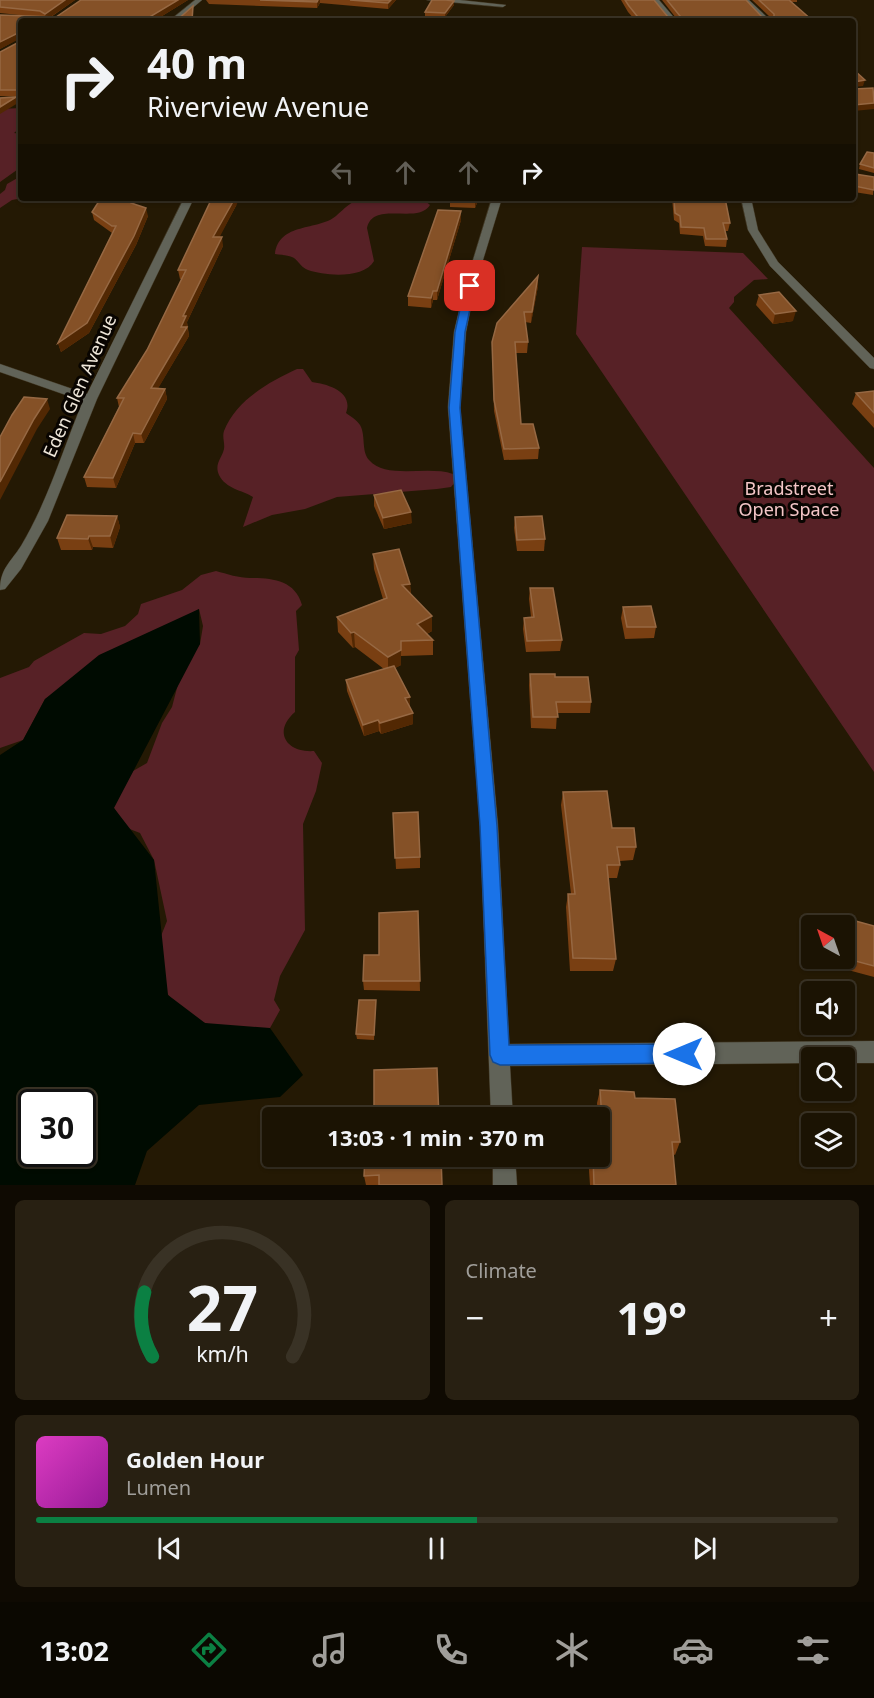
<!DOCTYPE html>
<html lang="en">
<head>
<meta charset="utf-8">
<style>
  :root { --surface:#1b1303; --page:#282012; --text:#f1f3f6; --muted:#a09e9a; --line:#393225; --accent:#0b8043 }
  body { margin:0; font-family:"Noto Sans",sans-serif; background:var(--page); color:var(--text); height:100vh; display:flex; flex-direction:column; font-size:22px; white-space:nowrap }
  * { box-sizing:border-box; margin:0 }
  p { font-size:20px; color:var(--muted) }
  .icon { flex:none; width:33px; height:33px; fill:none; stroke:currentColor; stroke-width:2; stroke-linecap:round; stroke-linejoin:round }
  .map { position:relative; height:1185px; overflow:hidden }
  .drawer { display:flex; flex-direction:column; gap:15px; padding:15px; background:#0f0a02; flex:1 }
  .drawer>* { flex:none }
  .top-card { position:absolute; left:18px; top:18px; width:838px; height:183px; border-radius:6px; box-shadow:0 2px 4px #0004,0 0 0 2px var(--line); background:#1b1303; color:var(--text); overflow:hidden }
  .needle { width:39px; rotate:320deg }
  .tools { position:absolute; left:801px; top:915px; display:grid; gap:12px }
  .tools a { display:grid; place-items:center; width:54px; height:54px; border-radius:6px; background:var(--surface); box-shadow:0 2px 4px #0004,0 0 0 2px var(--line); font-size:30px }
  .speed { position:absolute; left:18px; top:1089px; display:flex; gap:12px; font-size:30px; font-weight:700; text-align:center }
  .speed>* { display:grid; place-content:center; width:78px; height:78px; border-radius:50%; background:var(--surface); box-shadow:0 2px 4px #0004,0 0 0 2px var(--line); line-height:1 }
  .speed .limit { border:3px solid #111; border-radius:9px; background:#fff; color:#111 }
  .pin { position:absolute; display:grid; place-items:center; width:51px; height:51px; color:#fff; margin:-26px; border-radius:12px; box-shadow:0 3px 9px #0006 }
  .me { position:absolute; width:66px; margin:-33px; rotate:270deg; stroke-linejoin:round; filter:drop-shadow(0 0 4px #0008) }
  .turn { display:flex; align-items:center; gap:21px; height:126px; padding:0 30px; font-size:27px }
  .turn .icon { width:78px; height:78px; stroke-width:2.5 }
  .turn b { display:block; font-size:42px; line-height:51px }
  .lanes { display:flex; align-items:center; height:57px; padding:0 30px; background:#0003; justify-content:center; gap:30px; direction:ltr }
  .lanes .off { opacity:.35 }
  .big { font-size:45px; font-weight:700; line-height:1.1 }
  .drawer .tile { flex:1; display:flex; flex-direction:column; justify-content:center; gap:9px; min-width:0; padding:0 21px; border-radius:9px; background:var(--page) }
  .drawer .dial { align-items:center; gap:0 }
  .dial svg { height:156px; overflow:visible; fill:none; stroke:var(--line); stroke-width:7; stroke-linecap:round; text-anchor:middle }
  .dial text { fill:var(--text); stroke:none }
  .song { display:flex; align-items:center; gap:18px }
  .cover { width:72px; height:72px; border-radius:9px; background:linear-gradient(135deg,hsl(310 70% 55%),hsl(300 70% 35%)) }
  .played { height:6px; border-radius:3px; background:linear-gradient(90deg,var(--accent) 55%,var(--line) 55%) }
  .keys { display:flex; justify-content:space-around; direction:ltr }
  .heat { display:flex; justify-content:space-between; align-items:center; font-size:33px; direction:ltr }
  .drawer .tiles { flex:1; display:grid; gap:15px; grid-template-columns:1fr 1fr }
  .tile:last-child { grid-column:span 2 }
  .trip { position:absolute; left:262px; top:1107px; width:348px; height:60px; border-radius:6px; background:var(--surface); box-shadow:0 2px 4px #0004,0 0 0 2px var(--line); font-weight:700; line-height:60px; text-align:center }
  .tab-bar { display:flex; height:96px; justify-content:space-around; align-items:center; background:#0b0801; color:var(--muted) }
  .tab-bar .icon { width:42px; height:42px }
  .tab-bar .selected { color:var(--accent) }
  .tab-bar b { font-size:27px; color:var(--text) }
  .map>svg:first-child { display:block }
</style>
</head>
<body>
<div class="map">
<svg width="874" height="1185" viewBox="0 0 874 1185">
  <rect width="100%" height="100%" fill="#241904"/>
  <!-- green -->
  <g fill="#572126">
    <polygon points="21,108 21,127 14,133 21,134 21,167 0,182 0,109"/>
    <polygon points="21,176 21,198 23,198 12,200 0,208 0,194 5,190 7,184"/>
    <path d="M422,198L430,205C418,225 373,200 367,228L374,261C364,279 325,276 308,270C302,268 299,262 294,258C289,255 281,255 275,254C279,222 318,231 336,216C345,208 350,202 363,198Z"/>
    <polygon points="582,247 743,253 768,279 754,280 734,297 734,302 729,308 874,468 874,772 576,334"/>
    <path d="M297,369H303L312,382C328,384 354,392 346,413C350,416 357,420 360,425C366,435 361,451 369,460C386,480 428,465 453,474L455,482L451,487L437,489L337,497L305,509L272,515L243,527L253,497C242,490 226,489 219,475C214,464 222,458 224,449C225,443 222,437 224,431C236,400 269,382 297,369Z"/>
    <path d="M216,571C227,574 239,578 250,578C272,578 295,580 302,605L296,611L299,650L295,657V712C272,732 287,753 314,751L322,763L316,791L303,824L305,930L280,976L274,1000L280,1010L270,1028L243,1032L208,1024L200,1021L171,999L165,990L161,936L167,921L154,860L140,833L127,828L114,808V803L133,771L147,763L162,723L172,707L182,669L200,644L203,626L199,609L45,699L23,740L0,748V678L29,667L34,661L84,633L101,634L125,626L138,614L141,604L182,590L201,575Z"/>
  </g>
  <!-- water -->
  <path fill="#000b01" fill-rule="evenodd" d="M199,609L200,644L114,808L154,860L168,995L205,1023L270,1028L303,1075L280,1097L199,1105L147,1151L135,1185H0V755L23,740L45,699L99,655ZM32,1102H82V1154H32Z"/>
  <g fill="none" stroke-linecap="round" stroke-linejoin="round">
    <!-- minor casing -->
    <g stroke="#403622" stroke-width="1">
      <g id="minor">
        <polygon points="195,0 202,0 177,21 169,21"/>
        <polygon points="427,0 460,0 506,5 503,7"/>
        <polygon points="652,0 659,0 677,21 669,21"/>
        <polygon points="742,0 749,0 771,21 763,21"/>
        <path d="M184,198H194L97,399L48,521L21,569L5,589L0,590C0,569 10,563 21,546C48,501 63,449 83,401L0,372V364L87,394Z"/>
        <polygon points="492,198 502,198 475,286 466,332 460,407 498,826 509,1044 874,1041 874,1063 844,1063 844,1058 812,1058 812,1063 510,1066 513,1118 491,1118 480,826 448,407 454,332 465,286"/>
        <polygon points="741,198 751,198 758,230 778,262 874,358 874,369 870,368 770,266 748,230"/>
        <polygon points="493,1156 515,1156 517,1185 493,1185"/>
      </g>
    </g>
    <!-- major casing -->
    <g stroke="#403622" stroke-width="1">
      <polygon id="major" points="21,97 21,101 0,102 0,98"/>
    </g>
    <!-- minor -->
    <use href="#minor" fill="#616358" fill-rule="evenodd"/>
    <!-- major -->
    <use href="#major" fill="#a9ad96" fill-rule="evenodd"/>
  </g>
  <!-- wall -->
  <g fill="#793f12">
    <polygon points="0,0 75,0 51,17 56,17 81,0 188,0 154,21 21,21 21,97 0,96 0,52 21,41 20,38 0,49 0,15 38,17 0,13"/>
    <polygon points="206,0 396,0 388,9 320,3 317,8 209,4"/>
    <polygon points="621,0 654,0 668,17 676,18 662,0 746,0 762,17 770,17 752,0 797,0 797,2 791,2 813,21 636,21 628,12"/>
    <polygon points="454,1 454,5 445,17 425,16 425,12"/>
    <polygon points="874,153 874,173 859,169 860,164"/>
    <polygon points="854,177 874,177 873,195 854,192"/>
    <polygon points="479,198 475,208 450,207 450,200"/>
    <polygon points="672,198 725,198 730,223 728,231 725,231 727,239 726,247 705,246 703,236 680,234 679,223 674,220"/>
    <polygon points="134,204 148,216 136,245 89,333 61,352 58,343 112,233 94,220 92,212"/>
    <polygon points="237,204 219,237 223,246 187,322 189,336 158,388 165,389 167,399 144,443 135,443 116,488 87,487 84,477 119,407 117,398 147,350 182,279 180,279 178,270"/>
    <polygon points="461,220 437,300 433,300 431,308 408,306 408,296"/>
    <polygon points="538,276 538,286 531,323 525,322 528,342 527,353 516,353 521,424 539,448 538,459 504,460 494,411 492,342"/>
    <polygon points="759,295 793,321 773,324 756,305"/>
    <polygon points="874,391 874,428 852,404 856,393"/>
    <polygon points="374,495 412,523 384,529 374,506"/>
    <polygon points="117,516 120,527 113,548 93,547 92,550 61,550 57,538"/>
    <polygon points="515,517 545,539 544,551 517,551 514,528"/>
    <polygon points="373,554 410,584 411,595 432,616 432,631 427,634 433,640 433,655 401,656 401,665 395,668 410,707 413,724 381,734 379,731 364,736 347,691 346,680 384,669 355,647 353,648 338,632 337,617 383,599 374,569"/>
    <polygon points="530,588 562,640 560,651 526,652 523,629 524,618 531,617 529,599"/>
    <polygon points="623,607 656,627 654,638 625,639 621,618"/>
    <polygon points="530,674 591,702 590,713 557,713 556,729 531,728 529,685"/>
    <polygon points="563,792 636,847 633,860 620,861 620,865 617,878 608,878 616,959 613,971 570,971 566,907 568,894 571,894 561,805"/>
    <polygon points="393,813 420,857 420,868 396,869"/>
    <polygon points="418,911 420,991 364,990 363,981 379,955"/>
    <polygon points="841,917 874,926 874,977 833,966 834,958 844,958 844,926 836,926"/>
    <polygon points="376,1000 374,1040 357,1039 356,1034"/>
    <polygon points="600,1090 635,1098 680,1142 675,1155 673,1154 676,1185 590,1185 588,1156 600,1156 600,1118 598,1118 597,1103"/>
    <polygon points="365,1156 442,1185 366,1185 364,1176"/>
  </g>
  <!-- shaded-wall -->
  <g fill="#522803">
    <polygon points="65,0 75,0 46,20 45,14"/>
    <polygon points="178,0 188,0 154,21 143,21"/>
    <polygon points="318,0 320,0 320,3 317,8 317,2"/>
    <polygon points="391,0 396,0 388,9 388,3"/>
    <polygon points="454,1 454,5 445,17 445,13"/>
    <polygon points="20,32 21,38 0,49 0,42"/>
    <polygon points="865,80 863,86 854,87 854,82"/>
    <polygon points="16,97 18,103 0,114 0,107"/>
    <polygon points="874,103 874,109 854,111 854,105"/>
    <polygon points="132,198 136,198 133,211 131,203"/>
    <polygon points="235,198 240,198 215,246 213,237"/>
    <polygon points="476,198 479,198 475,208 475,201"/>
    <polygon points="146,208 148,216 136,245 89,333 61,352 58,343"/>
    <polygon points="461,211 461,220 437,300 437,291"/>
    <polygon points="222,237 223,246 187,322 187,325 186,328 187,327 189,336 153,397 151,388 181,327 183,316"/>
    <polygon points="538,276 538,286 531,323 532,312"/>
    <polygon points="433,291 433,300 431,308 431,298"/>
    <polygon points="796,311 793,321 773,324 775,314"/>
    <polygon points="165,389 167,399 144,443 141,434"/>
    <polygon points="47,399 50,409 37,429 0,500 0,482 34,419"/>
    <polygon points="133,433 135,443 116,488 113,478"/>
    <polygon points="411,512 412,523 384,529 383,518"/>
    <polygon points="117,516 120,527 113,548 110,536"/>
    <polygon points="89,536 93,547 92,550 88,539"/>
    <polygon points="410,584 411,599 402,585"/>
    <polygon points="432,616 432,631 417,639 417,624"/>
    <polygon points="354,632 355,647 353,648 351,633"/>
    <polygon points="401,641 401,665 388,672 388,657"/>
    <polygon points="410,697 410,708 405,698"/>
    <polygon points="413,713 413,724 381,734 380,723"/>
    <polygon points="378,720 379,731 364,736 363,725"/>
  </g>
  <!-- building -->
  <g fill="#855127" stroke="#966843" stroke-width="1.5">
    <polygon points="0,0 65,0 45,14 40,11 0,7"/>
    <polygon points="81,0 178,0 143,21 21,21 21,90 0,90 0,52 21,41 20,32 0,42 0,15 56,17"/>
    <polygon points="260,0 318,0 317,2"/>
    <polygon points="350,0 391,0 388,3"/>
    <polygon points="432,0 446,0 454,1 445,13 425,12"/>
    <polygon points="625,0 654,0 668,17 678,18 680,16 667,0 746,0 762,17 774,17 774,14 759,0 789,0 813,21 641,21 629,6"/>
    <polygon points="193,6 192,21 176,21"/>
    <polygon points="854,70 865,80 854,82 854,89 873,88 874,103 854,105"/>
    <polygon points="16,97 0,107 0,98"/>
    <polygon points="867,152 874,153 874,168 860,164"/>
    <polygon points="855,174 874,177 874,190 854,186 854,177"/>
    <polygon points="101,198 132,198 131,203 146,208 134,236 87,323 58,343 116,226 112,226 92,212"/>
    <polygon points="212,198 235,198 213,237 222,237 183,316 186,316 181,327 187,327 151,388 165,389 141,434 133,433 113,478 84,477 124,398 117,398 147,350 186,270 178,270"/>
    <polygon points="451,198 476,198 475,201 450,200"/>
    <polygon points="674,198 725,198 730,223 723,223 727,239 706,239 704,228 681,227 680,216 675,213"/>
    <polygon points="438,210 461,211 437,291 433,291 431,298 408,296"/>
    <polygon points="538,276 532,312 524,312 528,342 515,342 521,424 533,424 539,448 504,449 494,400 492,342 497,323"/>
    <polygon points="779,292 796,311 775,314 759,295"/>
    <polygon points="874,391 874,413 856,393"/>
    <polygon points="24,397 47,399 34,419 0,482 0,437 12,415"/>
    <polygon points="401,490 411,512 383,518 374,495"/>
    <polygon points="67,515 117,516 110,536 89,536 88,539 57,538"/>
    <polygon points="542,516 545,539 517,540 515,517"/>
    <polygon points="399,549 410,584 402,585 432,616 417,624 433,640 401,641 401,650 388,657 354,632 351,633 337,617 387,598 373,554"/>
    <polygon points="530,588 553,588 562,640 527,641 524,618 534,617"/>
    <polygon points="651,606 656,627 627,627 623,607"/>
    <polygon points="394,666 410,697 405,698 413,713 380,723 378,720 363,725 346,680"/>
    <polygon points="530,674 555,674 555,677 588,677 591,702 556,702 558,717 533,717"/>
    <polygon points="607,791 612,828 634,828 636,847 617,847 620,865 607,865 616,959 573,958 568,894 575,894 563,792"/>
    <polygon points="418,812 420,857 395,858 393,813"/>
    <polygon points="418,911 420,981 363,981 364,955 379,955 379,913"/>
    <polygon points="841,917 874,926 874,966 844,958 844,926 840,926"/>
    <polygon points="359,1000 376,1000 374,1035 356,1034"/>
    <polygon points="437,1068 439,1118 374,1118 374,1070"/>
    <polygon points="600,1090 634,1092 635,1098 675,1099 680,1142 672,1142 676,1185 594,1185 593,1156 600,1156 600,1119 602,1119"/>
    <polygon points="365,1156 441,1156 442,1185 379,1185 379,1175 364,1176"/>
  </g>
  <!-- route -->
  <polygon fill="#1a73e8" stroke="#114b97" stroke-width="1.5" points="470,283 475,286 465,332 460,408 497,826 509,1045 684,1044 691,1047 693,1054 691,1060 684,1063 500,1065 493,1062 490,1055 480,826 449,408 455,332 465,286"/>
  <g text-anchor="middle" stroke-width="6" stroke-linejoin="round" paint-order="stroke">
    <!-- street labels -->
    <g font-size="18" fill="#eee6d9" stroke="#090501">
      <text transform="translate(80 386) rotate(-66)" y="6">Eden Glen Avenue</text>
    </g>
    <!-- park labels -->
    <g font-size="18" fill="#f4c6c7" stroke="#090501">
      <text x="789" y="495">Bradstreet<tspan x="789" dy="21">Open Space</tspan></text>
    </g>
  </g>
</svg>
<div class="tools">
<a><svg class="needle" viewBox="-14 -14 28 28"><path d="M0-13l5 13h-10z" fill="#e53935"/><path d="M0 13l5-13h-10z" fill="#a09e9a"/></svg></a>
<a><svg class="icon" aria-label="sound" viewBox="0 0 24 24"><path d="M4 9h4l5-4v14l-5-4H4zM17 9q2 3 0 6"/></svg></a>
<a><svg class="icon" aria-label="search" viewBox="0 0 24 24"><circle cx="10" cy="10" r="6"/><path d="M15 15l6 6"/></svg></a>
<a><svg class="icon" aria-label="layers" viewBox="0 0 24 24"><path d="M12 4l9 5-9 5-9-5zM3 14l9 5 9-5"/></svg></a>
</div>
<div class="speed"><div class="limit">30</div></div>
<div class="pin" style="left:470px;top:286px;background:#d93025"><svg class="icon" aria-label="arrive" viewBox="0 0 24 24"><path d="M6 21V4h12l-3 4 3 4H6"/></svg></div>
<svg class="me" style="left:684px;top:1054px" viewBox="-20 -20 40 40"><circle r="19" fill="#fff"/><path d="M0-13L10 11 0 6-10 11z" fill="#1a73e8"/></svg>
<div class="trip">13:03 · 1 min · 370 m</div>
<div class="top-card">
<div class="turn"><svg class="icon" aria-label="right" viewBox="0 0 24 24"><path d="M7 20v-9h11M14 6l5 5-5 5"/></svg><div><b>40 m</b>Riverview Avenue</div></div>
<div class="lanes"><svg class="icon off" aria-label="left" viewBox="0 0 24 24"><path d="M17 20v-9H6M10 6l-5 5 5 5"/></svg><svg class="icon off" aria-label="ahead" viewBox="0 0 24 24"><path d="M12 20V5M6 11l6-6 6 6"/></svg><svg class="icon off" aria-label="ahead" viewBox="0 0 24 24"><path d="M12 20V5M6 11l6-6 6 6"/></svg><svg class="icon" aria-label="right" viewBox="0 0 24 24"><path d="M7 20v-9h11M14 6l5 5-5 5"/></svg></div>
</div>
</div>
<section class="drawer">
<div class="tiles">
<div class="tile dial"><svg viewBox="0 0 100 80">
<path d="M14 69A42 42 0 1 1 86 69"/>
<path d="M14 69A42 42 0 0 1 10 36" stroke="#0b8043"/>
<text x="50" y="56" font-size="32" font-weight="700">27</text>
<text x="50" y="72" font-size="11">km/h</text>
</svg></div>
<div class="tile"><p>Climate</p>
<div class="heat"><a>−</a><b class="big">19°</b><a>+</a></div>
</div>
<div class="tile">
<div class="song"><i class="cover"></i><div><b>Golden Hour</b><p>Lumen</p></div></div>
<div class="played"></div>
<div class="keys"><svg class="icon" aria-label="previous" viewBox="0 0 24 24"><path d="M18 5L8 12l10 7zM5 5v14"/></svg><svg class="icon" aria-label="pause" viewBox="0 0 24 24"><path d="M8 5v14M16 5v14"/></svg><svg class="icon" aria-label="next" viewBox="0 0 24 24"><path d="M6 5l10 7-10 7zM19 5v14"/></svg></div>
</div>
</div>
</section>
<nav class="tab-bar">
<b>13:02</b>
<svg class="icon selected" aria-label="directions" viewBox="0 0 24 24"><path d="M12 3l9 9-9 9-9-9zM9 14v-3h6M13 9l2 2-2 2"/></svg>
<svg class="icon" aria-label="music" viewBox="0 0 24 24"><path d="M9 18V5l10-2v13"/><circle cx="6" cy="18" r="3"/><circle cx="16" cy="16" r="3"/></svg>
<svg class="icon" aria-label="phone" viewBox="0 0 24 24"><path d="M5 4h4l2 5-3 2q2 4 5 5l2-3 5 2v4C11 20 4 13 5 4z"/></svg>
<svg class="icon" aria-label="climate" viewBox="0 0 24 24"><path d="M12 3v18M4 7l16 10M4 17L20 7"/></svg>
<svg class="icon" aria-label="car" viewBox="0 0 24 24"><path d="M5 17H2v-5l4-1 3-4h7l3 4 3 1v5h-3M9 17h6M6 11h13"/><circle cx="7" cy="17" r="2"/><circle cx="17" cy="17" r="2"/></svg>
<svg class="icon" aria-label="filters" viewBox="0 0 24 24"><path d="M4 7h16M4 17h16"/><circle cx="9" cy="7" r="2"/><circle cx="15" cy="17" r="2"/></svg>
</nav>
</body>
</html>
